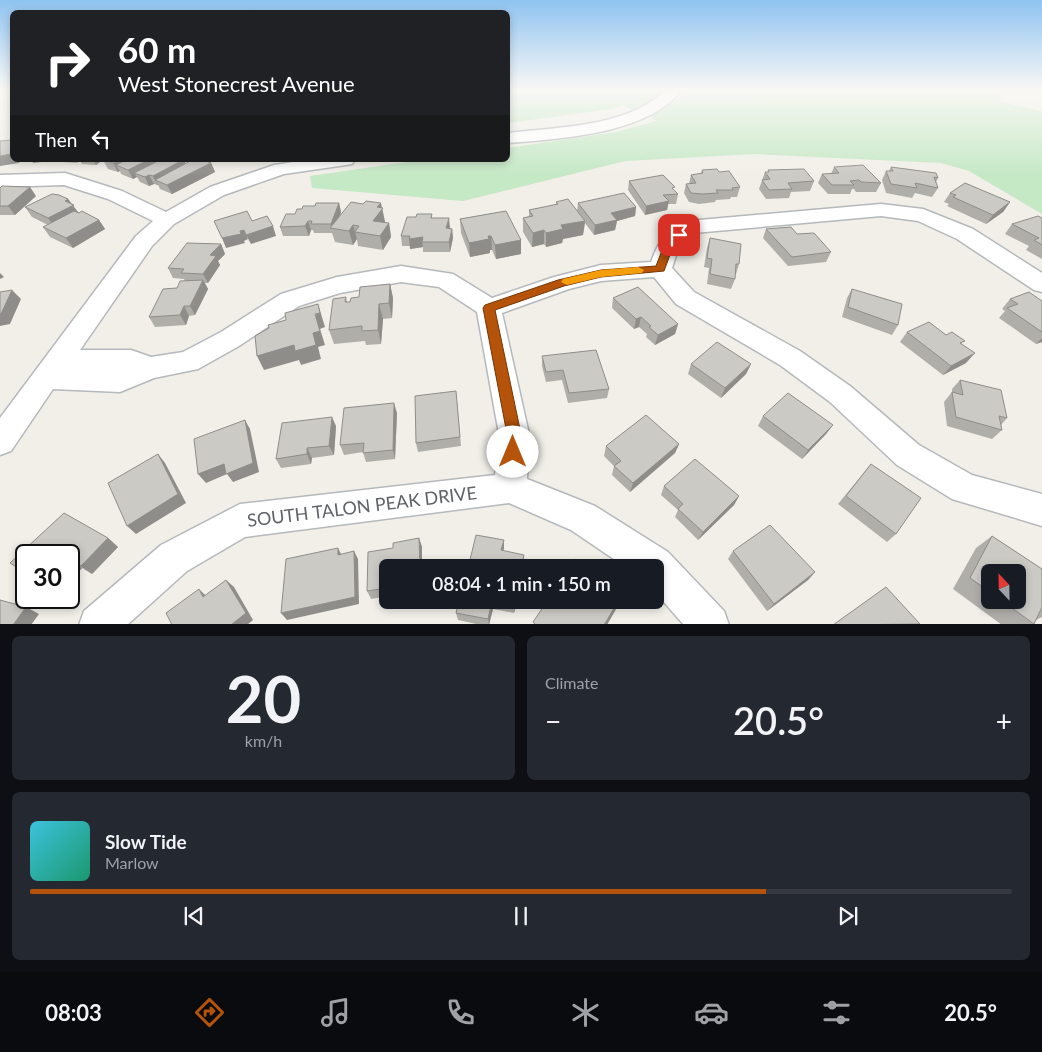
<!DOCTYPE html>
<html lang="en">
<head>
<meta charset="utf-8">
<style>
  :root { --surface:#171b24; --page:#242831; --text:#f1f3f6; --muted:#9ea1a6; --line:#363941; --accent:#b45309 }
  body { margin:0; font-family:Lato,sans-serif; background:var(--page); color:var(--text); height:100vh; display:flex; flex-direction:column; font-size:19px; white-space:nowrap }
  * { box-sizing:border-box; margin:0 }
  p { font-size:16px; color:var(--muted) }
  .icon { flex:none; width:28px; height:28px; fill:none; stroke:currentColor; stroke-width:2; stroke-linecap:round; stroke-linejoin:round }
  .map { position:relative; height:624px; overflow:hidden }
  .drawer { display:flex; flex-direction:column; gap:12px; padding:12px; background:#0d0f14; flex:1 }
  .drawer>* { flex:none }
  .hud { position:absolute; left:10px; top:10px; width:500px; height:152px; border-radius:8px; box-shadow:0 2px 8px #0003; background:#202124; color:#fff; overflow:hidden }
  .needle { width:32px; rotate:338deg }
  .tools { position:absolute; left:981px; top:564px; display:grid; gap:10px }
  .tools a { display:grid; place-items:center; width:45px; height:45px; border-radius:8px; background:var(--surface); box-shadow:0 2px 8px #0003; font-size:25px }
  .speed { position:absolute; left:15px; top:544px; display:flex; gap:10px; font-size:25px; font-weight:700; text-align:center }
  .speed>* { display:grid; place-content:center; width:65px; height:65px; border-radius:50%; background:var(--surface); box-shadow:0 2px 8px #0003; line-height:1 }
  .speed .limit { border:2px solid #111; border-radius:8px; background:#fff; color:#111 }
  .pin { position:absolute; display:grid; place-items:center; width:42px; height:42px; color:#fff; margin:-21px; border-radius:10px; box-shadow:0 2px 8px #0006 }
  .me { position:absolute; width:55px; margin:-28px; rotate:0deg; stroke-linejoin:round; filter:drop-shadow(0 0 4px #0008) }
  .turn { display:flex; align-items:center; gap:18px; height:105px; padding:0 25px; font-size:22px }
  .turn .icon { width:65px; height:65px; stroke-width:2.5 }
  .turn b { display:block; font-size:35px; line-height:42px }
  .then { display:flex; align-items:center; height:48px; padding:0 25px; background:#0003; gap:10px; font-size:19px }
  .big { font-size:38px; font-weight:600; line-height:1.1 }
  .drawer .widget { flex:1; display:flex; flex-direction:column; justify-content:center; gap:8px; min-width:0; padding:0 18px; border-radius:8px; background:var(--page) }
  .drawer .dial { align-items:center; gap:0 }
  .dial b { font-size:65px; line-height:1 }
  .song { display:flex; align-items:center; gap:15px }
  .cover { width:60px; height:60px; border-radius:8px; background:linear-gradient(135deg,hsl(190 70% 55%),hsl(160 70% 35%)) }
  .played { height:5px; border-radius:2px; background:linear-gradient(90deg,var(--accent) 75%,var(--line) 75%) }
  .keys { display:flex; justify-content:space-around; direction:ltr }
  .heat { display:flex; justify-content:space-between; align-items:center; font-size:28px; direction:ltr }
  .drawer .tiles { flex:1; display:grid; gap:12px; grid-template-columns:1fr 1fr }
  .widget:last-child { grid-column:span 2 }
  .trip { position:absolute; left:379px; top:559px; width:285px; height:50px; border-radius:8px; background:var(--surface); box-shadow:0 2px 8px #0003; font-weight:600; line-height:50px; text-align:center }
  .tab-bar { display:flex; height:80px; justify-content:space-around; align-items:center; background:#090b0e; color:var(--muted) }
  .tab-bar .icon { width:35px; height:35px }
  .tab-bar .selected { color:var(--accent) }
  .tab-bar b { font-size:22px; color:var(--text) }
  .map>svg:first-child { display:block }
</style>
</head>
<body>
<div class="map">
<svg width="1042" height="625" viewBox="0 0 1042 625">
  <rect width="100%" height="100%" fill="#f1efe8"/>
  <!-- green -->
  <g fill="#c5e8c5">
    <polygon points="508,89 662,89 649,102 632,110 623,105 613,109 508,123"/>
    <polygon points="684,89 1002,89 1000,102 1042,111 1042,214 969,171 941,163 754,154 625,161 463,201 312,188 310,176 420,160 508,160 508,148 616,132 656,121 650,116 679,98"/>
  </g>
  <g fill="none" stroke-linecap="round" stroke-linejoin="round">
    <!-- minor casing -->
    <g stroke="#b5b8bc" stroke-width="3">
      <g id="minor">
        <path d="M666,89H682C651,134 558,139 508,143V133C557,127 631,127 666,89Z"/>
        <path d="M306,160H355L352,164L346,165L284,174L224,195L174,224L152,246L80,350H131L151,357L183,352L221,332L281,294L337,277L401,266L453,274L492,298L554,277L601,265L651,262C658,243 667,226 688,221L881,204L923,209L973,229L1042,273V292L1034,290L957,239L918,221L881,216L694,233L679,246L672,268L694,292L800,351L850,386L919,445L972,475L1042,494V526L952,499L897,465L830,402L780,365L676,304L654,277L601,281L569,289L502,313L529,434L527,479L595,506L668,552L724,611L729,625H684L655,592V568H627L571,530L509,503L245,537L187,571L127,625H79L84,611L161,545L240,504L495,475L499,434L477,312L439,287L401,282L340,293L299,306L239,346L198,369L154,378L120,392L53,389L11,451L0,455V418L136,236L153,221L108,199L64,185L0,187V175L65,173L122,191L166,212L210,187L274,165Z"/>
      </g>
    </g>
    <!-- minor -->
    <use href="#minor" fill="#fff" fill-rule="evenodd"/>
  </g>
  <!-- wall -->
  <g fill="#afaea9" fill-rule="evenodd">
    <polygon points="62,160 184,160 185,164 211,163 215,172 172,194 160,189 158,185 154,184 149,186 140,182 137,177 133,179 121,174 120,171 118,172 108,169 103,160 96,165 82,164 80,161 77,163 63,162"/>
    <polygon points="834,167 881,183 876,192 856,192 854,189 852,189 850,194 828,194 818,183 822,174 831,174"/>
    <polygon points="891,167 938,178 936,182 938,188 932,197 915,193 912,198 886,193 882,180 886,171 889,171"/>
    <polygon points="702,170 719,172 740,187 737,197 731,197 730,199 716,200 715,202 699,204 689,202 684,193 686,184 689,184 691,175 701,173"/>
    <polygon points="768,170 814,181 810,191 791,192 789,198 766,199 759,189 765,172 768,172"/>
    <polygon points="629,181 674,190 678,194 676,204 668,204 667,210 645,215 628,190"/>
    <polygon points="0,188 36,196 15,215 0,215"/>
    <polygon points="950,193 1010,202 1003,212 986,224 947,206 949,204 944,202"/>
    <polygon points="68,199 78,212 99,220 105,229 73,248 50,237 43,227 48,225 32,217 25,207"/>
    <polygon points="556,202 577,211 578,203 636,207 635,216 617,221 615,230 594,235 585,223 583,235 563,239 562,243 546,247 544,244 532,247 523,232 523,218 529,216 529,210 556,205"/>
    <polygon points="339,203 341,212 340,216 382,208 385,222 385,223 389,223 391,237 383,250 358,246 357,239 353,245 335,242 332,233 314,233 313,230 311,230 309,236 283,236 280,227 302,209 315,206"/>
    <polygon points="506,211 521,254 496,259 492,250 490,250 490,253 470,257 461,233 460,219"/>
    <polygon points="432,214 432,218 450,228 452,229 453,238 450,252 423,252 423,247 410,249 410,246 402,246 401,236 416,217"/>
    <polygon points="1042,218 1042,259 1026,250 1029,246 1005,234 1012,224"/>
    <polygon points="766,229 797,234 831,252 826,262 788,266 763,238"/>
    <polygon points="710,238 739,264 736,274 735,274 735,279 731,289 707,284 709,268 704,267 707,248"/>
    <polygon points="221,244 225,254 218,261 220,265 208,283 205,283 208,289 195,315 189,316 186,325 155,327 149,317 177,288 185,281 184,279 173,278 168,268"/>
    <polygon points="390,284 393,298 392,318 383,319 381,344 366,345 365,341 334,344 329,330 346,297 347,302 350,302 359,297"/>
    <polygon points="852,289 898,325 892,335 842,317 847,298"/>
    <polygon points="613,298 678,324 675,334 655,345 646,337 647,334 639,327 634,329 612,308"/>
    <polygon points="1010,299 1042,301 1042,342 1036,344 999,318 1005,311 1002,309"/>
    <polygon points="907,332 946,335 962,344 966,363 943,375 900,342"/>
    <polygon points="542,356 609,389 607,398 568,403 562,380 546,382 542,366"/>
    <polygon points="691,364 751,364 746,374 721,398 688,374"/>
    <polygon points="960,380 1007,418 1001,425 1002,430 992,439 947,426 944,402 952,392 952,389"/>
    <polygon points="457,401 461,446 418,452 416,443"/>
    <polygon points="397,413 395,459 366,462 363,452 344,455 340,445"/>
    <polygon points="763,416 833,425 826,434 802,459 758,426"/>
    <polygon points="336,426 334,455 312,458 311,464 281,468 276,459"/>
    <polygon points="679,444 675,453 630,492 612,475 614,466 604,456 606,446"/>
    <polygon points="871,464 896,534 887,542 838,504"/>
    <polygon points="664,486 739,496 734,505 698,540 675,517 678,510 661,495"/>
    <path d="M992,536L1042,569V617L1036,620L1033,625H1002L953,589L976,548ZM990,572L1018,600H990Z"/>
    <polygon points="108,538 118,547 92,574 82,568 69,582 69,555"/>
    <polygon points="419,538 422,547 422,568 388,568 388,596 371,599 367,591 393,548"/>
    <polygon points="733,551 815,572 808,580 767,611 728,559"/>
    <polygon points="459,600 517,600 514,613 493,609 489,625 481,625 458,620 456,613"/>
  </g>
  <!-- shaded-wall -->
  <g fill="#8f8d8a">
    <polygon points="12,154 12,160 21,160 19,163 0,166 0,156"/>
    <polygon points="32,160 51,160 50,161 33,163"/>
    <polygon points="93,160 103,160 96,165"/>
    <polygon points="119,160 140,160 116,165 120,171 118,172 113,163"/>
    <polygon points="148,160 172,160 134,173 137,177 133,179 128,170"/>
    <polygon points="177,160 184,160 186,164 155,180 158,185 157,185 153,176"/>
    <polygon points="211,163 215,172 172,194 167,185"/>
    <polygon points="149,175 154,184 149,186 145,177"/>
    <polygon points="30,187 36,196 15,215 8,206"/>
    <polygon points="68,199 80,215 55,228 48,218 65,201"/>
    <polygon points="669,201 667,210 645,215 646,206"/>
    <polygon points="1010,202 1003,212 986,224 993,215"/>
    <polygon points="339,203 341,212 335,229 332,228 331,224"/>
    <polygon points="381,203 385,222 376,235 373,221 377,207"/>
    <polygon points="636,207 635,216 617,221 615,230 594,235 595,225 611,213"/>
    <polygon points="449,218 450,228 447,238 446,228"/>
    <polygon points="99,220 105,229 73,248 66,238"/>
    <polygon points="308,221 311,230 309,236 305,226"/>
    <polygon points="585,221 583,235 563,239 562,243 546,247 546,233 561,225"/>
    <polygon points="389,223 391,237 383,250 380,236"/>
    <polygon points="353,225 357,239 353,245 349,231"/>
    <polygon points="273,226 276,236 251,244 246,235"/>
    <polygon points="452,229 453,238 450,252 449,242"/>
    <polygon points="244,230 248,239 244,241 245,243 226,248 222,238"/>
    <polygon points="544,230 544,244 532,247 533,233"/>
    <polygon points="488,236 491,236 492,250 490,250 490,253 470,257 469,243"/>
    <polygon points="423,237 422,242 423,247 410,249 409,239"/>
    <polygon points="521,240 521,254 496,259 495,245"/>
    <polygon points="221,244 225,254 218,261 220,265 208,283 203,274 210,255"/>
    <polygon points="0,273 4,277 0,279"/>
    <polygon points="203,280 208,289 195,315 190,306"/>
    <polygon points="390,284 393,298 392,318 389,303"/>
    <polygon points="12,290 21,299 10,324 0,326 0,314"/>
    <polygon points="318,304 325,327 320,329 325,345 318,347 321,359 301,365 299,360 264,370 257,356 313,333"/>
    <polygon points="379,304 383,319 381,344 378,330"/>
    <polygon points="184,306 189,316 186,325 180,315"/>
    <polygon points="641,317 639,327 634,329 636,319"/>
    <polygon points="678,324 675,334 655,345 658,335"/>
    <polygon points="1042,338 1042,342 1036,344"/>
    <polygon points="975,353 966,363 943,375 951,366"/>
    <polygon points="751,364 746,374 721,398 725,388"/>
    <polygon points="394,403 397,413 395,459 393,450"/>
    <polygon points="332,417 336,426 334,455 329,446"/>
    <polygon points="245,420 250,429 259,472 233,482 227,474 206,483 198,474"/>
    <polygon points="833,425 826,434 802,459 808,450"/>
    <polygon points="679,444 675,453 630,492 633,483"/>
    <polygon points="307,448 312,458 311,464 307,454"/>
    <polygon points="158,454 165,463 186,503 136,534 127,526"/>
    <polygon points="739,496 734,505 698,540 703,532"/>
    <polygon points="108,538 118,547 92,574 81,566"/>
    <polygon points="419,538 422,547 422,568 420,568"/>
    <polygon points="504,540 504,548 502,558 501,550"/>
    <polygon points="338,548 342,556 338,555"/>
    <polygon points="354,551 358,559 359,604 287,620 281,613"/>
    <polygon points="524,555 523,568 521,568"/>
    <polygon points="71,560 82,568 69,582 69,562"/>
    <polygon points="815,572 808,580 767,611 774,604"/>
    <polygon points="226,580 234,587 253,620 247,625 231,625"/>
    <polygon points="199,589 207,597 203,597"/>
    <polygon points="515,600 517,600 514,613 514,606"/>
    <polygon points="619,600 620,600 619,604 607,625 604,625"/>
    <polygon points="492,601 493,609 489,625 488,619"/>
    <polygon points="26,607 39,614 31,625 13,625"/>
  </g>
  <!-- building -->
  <g fill="#cccac5" stroke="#8f8d8a">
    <polygon points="12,140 12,154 0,156 0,141"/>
    <polygon points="104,160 119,160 113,163"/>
    <polygon points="126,160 148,160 128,170 116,165"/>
    <polygon points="160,160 183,160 153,176 149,175 145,177 134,173"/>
    <polygon points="192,160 204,160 211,163 167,185 155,180"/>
    <polygon points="863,165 881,183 861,182 859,180 850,181 854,185 832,185 822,174 839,173 834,167"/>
    <polygon points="891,167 936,173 938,178 934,177 938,188 915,183 917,188 891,184 886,171 893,171"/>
    <polygon points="717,169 719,172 729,171 740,187 732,188 733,190 716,190 718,193 702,194 691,193 686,184 696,183 691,175 703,173 702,170"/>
    <polygon points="804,169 814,181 788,183 792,189 769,190 762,180 770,179 765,172 769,172 768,170"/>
    <polygon points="663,175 675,187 672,188 678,194 663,195 669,201 646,206 629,181"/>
    <polygon points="965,183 1010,202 993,215 953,197 956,195 950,193"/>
    <polygon points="2,186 30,187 8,206 0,206 0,188"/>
    <polygon points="624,193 636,207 611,213 617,220 595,225 578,203"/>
    <polygon points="52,194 59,195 68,199 65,201 74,205 48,218 25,207"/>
    <polygon points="568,199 585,221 561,225 563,229 546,233 544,230 533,233 523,218 533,216 529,210 558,204 556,202"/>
    <polygon points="366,201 381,203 377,207 383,208 373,221 389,223 380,236 355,232 359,226 353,225 349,231 330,228 351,202 363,204"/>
    <polygon points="316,203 339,203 331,224 311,224 312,221 308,221 305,226 280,227 286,214 295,214 297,209 302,209 303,206 315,206"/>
    <polygon points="74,211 79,213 82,211 99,220 66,238 43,227"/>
    <polygon points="247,211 252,221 267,216 273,226 246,235 244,230 240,231 241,234 222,238 214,221"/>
    <polygon points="506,211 521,240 495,245 491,236 488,236 489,239 469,243 460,219"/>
    <polygon points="417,214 432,214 431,218 449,218 446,228 452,229 449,242 422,242 423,237 409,239 410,236 401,236 407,217 416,217"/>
    <polygon points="1038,216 1042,218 1042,245 1034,240 1039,238 1012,224"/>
    <polygon points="791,227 797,234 814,233 831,252 792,257 766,229"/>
    <polygon points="710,238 741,244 739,264 736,264 735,279 710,274 712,259 707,258"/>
    <polygon points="187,243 221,244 210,255 216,256 203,274 181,273 184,269 168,268"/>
    <polygon points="203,280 190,306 184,306 180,315 149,317 163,289 177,288 180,281"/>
    <polygon points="390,284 389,303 379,304 378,330 362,331 362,326 329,330 333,299 346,297 345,302 350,302 351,298 359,297 360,287"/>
    <polygon points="638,287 678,324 658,335 649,327 651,326 641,317 636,319 613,298"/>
    <polygon points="852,289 902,304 898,325 848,307"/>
    <polygon points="12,290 1,314 0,314 0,292"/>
    <polygon points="1029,292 1042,301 1042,332 1007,308 1018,304 1010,299"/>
    <polygon points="318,304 320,313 315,314 320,331 313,333 316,345 295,351 294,345 257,356 255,336 269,328 268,325 286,320 285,313"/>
    <polygon points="929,322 946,335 952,332 965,341 960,343 975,353 951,366 907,332"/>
    <polygon points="717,342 751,364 725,388 691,364"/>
    <polygon points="596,350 609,389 569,393 563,370 546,372 542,356"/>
    <polygon points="960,380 1001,390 1007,418 999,416 1002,430 956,417 952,392 963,395"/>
    <polygon points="456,391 460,437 416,443 415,396"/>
    <polygon points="788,393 833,425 808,450 763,416"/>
    <polygon points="394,403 393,450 363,453 364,443 340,445 344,408"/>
    <polygon points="646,415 679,444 633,483 614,466 621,461 606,446"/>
    <polygon points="332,417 329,446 307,448 307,454 276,459 282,423"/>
    <polygon points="245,420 253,463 226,474 224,464 198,474 194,439"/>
    <polygon points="158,454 178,494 127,526 108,483"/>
    <polygon points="695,459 739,496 703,532 678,509 683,504 664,486"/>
    <polygon points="871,464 921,498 896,534 846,496"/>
    <polygon points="64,513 108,538 81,566 71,560 69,562 69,555 26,555 26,573 10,563"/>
    <polygon points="770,525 815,572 774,604 733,551"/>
    <polygon points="476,535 504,540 501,550 524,555 521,568 468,568"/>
    <polygon points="992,536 1042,569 1042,607 1034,624 1001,600 1018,600 1018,572 990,572 990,592 970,578"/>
    <polygon points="419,538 420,568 388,568 388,588 367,591 368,552 393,548 393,543"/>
    <polygon points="338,548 338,555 354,551 355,597 281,613 286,559"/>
    <polygon points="575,559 587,568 569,568"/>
    <polygon points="226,580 246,613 231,625 172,625 166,613 199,589 203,597"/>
    <polygon points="886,587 920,624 833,625"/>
    <polygon points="0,600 26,607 13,625 0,625"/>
    <polygon points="459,600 515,600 514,606 492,601 488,619 456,613"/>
    <polygon points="548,600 619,600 604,625 536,625 533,622"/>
  </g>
  <!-- sky -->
  <linearGradient id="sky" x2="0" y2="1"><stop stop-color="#8fc3f1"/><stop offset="0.51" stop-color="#f9f8f5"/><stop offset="1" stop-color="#f9f8f5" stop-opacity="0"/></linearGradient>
  <rect width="1042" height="176" fill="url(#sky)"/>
  <!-- route -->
  <polygon fill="#b45309" stroke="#753606" points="679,232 684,235 674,244 664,271 601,277 564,286 495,310 521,434 518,456 513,458 508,456 506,452 507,434 483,308 485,305 558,280 601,270 656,266 666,240"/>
  <!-- slow -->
  <polygon fill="#f59e0b" points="638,267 644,270 642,273 601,277 567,285 561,282 563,279 601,270"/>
  <g text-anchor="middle" stroke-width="5" stroke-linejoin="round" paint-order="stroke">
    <!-- near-street labels -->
    <g font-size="18" fill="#5f6368" stroke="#fff">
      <text transform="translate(362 507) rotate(-7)" y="6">SOUTH TALON PEAK DRIVE</text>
    </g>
  </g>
</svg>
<div class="tools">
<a><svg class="needle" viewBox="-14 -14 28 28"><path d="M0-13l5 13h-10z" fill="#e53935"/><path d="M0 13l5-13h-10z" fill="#9ea1a6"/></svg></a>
</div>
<div class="speed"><div class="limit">30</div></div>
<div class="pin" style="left:679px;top:235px;background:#d93025"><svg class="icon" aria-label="arrive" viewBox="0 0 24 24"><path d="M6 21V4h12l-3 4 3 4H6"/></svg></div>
<svg class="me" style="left:513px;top:452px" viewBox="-20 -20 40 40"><circle r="19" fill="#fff"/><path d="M0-13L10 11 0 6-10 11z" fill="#b45309"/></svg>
<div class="trip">08:04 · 1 min · 150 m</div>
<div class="hud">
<div class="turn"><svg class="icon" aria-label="right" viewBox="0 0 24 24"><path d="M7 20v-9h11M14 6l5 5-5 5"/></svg><div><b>60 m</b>West Stonecrest Avenue</div></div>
<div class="then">Then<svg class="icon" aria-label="left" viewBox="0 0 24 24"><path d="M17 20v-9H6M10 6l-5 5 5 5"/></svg></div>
</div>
</div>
<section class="drawer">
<div class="tiles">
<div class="widget dial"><b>20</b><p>km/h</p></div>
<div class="widget"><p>Climate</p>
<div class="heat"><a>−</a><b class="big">20.5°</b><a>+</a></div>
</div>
<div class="widget">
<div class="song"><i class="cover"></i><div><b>Slow Tide</b><p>Marlow</p></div></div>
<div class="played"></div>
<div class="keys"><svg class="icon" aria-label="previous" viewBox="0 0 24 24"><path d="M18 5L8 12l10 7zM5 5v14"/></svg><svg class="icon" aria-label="pause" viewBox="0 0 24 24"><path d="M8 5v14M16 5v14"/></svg><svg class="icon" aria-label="next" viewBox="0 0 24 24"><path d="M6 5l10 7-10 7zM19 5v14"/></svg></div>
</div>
</div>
</section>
<nav class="tab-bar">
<b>08:03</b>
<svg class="icon selected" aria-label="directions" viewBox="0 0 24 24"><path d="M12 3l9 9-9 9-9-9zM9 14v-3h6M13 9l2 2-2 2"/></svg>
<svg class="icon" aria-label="music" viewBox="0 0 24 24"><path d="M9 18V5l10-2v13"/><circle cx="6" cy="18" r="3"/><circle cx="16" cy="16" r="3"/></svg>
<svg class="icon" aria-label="phone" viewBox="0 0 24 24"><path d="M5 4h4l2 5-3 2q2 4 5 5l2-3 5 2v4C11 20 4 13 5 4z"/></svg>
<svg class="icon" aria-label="climate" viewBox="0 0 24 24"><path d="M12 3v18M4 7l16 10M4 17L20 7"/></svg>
<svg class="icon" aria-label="car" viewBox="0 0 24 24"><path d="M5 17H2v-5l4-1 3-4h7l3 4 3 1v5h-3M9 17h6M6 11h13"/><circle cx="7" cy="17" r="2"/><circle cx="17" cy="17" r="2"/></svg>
<svg class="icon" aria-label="filters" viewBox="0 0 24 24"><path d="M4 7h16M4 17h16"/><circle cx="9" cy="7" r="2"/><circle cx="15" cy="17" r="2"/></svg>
<b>20.5°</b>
</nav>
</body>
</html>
